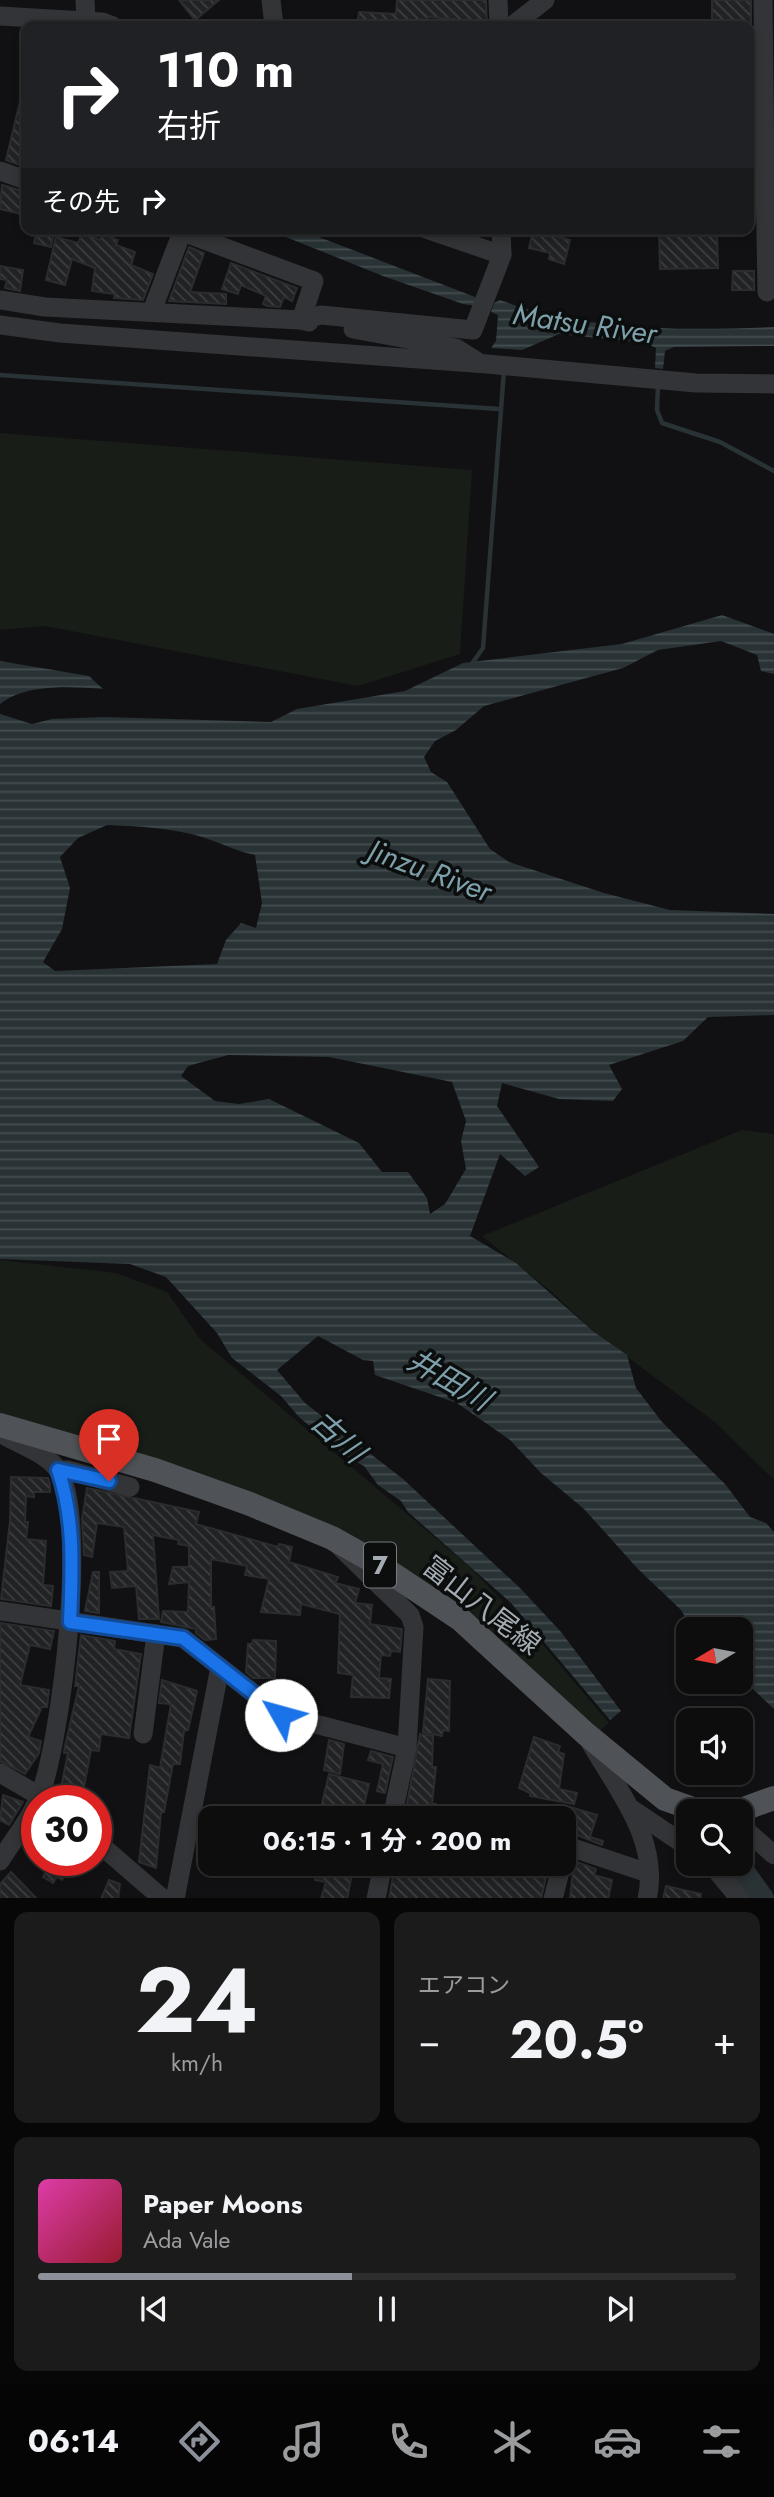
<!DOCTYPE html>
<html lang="ja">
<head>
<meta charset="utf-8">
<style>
  :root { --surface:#0d0d0e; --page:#1b1b1c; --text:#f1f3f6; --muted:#9a9c9e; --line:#2d2d2e; --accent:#8c9099 }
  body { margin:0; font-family:Jost,"Noto Sans JP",sans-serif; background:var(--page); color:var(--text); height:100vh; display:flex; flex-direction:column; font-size:26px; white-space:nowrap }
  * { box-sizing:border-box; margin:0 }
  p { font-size:23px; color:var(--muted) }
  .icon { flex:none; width:38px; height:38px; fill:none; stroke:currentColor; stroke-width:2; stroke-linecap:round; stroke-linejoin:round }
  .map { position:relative; height:1898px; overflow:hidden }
  .details { display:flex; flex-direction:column; gap:14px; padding:14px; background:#070708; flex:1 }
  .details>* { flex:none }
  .top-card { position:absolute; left:21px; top:21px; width:733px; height:214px; border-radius:14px; box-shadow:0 4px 10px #0003,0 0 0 2px var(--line); background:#202124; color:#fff; overflow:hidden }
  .needle { width:46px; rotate:260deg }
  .tools { position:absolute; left:676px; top:1617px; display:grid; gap:14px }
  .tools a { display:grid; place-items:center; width:77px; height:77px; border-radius:14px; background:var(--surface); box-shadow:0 4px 10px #0003,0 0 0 2px var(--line); font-size:35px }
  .speed { position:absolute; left:21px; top:1785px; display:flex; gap:14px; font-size:35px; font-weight:700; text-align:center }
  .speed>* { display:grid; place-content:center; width:91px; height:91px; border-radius:50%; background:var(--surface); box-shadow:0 4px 10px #0003,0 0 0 2px var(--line); line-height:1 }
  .speed .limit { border:10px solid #d22; background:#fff; color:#111 }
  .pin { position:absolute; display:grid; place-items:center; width:60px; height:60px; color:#fff; margin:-72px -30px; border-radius:50% 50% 50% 0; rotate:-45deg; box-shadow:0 0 7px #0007 }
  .pin .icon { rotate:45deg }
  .me { position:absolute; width:77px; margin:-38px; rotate:308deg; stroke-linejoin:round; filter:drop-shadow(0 0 5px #0008) }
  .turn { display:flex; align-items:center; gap:24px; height:147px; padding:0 21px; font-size:32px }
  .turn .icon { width:91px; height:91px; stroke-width:2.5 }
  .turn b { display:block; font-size:49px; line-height:60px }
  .then { display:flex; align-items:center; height:66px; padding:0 21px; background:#0003; gap:14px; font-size:26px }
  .big { font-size:52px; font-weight:700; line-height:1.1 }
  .details .tile { flex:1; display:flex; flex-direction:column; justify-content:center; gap:10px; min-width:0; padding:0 24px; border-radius:14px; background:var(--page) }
  .details .dial { align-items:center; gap:0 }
  .dial b { font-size:91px; line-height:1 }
  .song { display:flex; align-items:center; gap:21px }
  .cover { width:84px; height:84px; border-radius:10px; background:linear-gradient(135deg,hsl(320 70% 55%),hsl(350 70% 35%)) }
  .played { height:7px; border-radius:4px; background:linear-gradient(90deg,var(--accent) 45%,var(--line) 45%) }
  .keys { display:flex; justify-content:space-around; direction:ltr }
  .heat { display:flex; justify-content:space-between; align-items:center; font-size:38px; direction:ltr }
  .details .tiles { flex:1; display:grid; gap:14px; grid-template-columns:1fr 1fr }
  .tile:last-child { grid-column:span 2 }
  .trip { position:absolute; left:198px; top:1806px; width:378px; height:70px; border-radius:14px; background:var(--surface); box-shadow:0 4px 10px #0003,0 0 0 2px var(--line); font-weight:700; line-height:70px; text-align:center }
  .dock { display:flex; height:112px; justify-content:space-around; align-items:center; background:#050506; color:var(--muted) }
  .dock .icon { width:49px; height:49px }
  .dock .on { color:var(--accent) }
  .dock b { font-size:32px; color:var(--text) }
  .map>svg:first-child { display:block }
</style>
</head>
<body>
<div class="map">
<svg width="774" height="1899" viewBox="0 0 774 1899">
  <defs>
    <pattern id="water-rules" width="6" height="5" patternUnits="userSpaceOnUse" patternTransform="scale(1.75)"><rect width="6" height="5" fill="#293235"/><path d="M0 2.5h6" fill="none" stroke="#454d50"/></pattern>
    <pattern id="building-back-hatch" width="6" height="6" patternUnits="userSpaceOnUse" patternTransform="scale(1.75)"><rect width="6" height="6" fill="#212223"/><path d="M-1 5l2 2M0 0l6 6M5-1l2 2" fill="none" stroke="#3e3f41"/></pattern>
  </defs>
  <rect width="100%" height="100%" fill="#111113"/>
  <!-- green -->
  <g fill="#181d18">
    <polygon points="0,433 472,470 460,654 358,686 45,626 0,630"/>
    <polygon points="742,1130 774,1134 774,1480 716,1423 594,1332 554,1294 482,1236"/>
    <polygon points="0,1260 116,1273 167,1292 200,1339 471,1568 539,1640 609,1723 598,1732 439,1592 0,1417"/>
  </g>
  <!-- water -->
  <g fill="url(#water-rules)" fill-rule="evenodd">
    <polygon points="266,229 298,229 470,295 480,299 477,306 463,304 383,276"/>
    <path d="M500,300C582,331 687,331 774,327V346L674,347L665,351L663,369L655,368L656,348L645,343L559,334L522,350L491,348L496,341L498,315L491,312L494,303Z"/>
    <path d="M722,615L774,634V674L761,671L757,655L721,641L658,650L623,668L484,706L456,730L435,741L424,757L431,772L447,782L490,849L509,862L604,893L670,910L774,914V1015L708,1017L683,1041L609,1065L622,1089L613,1101L559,1099L502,1083L497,1106L539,1167L525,1176L500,1154L470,1236L516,1263L594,1332L627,1355L636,1388L662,1422L725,1484L750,1517L766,1523L774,1532V1709L740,1677V1629H692L681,1610L638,1569L584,1509L541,1473L510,1440L457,1403L375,1375L373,1361L363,1360L318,1336L277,1370L305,1403L403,1479L520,1588L561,1632L621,1711L610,1720L511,1603L408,1512L401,1501L378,1485L364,1466L345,1456L299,1417L281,1396L232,1358L217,1333L166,1277L130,1264L0,1259V714L32,724L52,719L104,717L271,722L297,709L405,691L463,663L622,644ZM107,825C138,826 169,828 199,836C219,842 235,851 255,855L262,903L256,928L241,923L226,940L217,964L55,971L43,962L62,929L70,888L60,857L78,838ZM228,1055L329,1057L452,1082L466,1121L461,1141L466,1169L445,1204L430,1214L427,1198L408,1172H382L359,1143L269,1099L239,1104L215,1101L181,1076L188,1066Z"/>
    <path d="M0,661L89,676L103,689C70,687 28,683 0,704Z"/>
  </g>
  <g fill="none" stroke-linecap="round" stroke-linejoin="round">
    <!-- stream -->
    <g stroke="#293235" stroke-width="4.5">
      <polyline points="0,375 499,409"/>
      <polyline points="658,384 657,410 662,423 720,442 774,471"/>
      <polyline points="471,665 483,648 504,370"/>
    </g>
    <!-- river -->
    <polyline stroke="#293235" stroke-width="26" points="736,1864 761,1899"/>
  </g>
  <!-- building -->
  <g fill="url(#building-back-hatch)" stroke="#2b2c2e" stroke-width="2">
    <polygon points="179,0 219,0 195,20"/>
    <polygon points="397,0 486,0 487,26 454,26 454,19 428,17 427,26 357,26 359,12 396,14"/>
    <rect x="712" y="0" width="39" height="26"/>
    <polygon points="22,93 26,94 26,167 6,160"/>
    <polygon points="2,185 26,192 26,215 0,209"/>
    <polygon points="37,229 55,229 51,247 34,243"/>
    <polygon points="659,229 717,229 718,268 660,269"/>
    <polygon points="533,230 570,240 564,264 549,259 550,253 529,248"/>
    <polygon points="82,233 100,240 102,234 118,240 116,245 135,252 131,265 153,274 143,300 114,298 115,294 92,291 95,268 72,259 65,285 46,280 56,237 78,243"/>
    <polygon points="189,247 204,253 190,292 226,294 226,304 169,301"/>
    <polygon points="231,263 297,288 292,301 284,297 280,307 267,306 263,304 266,296 241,285 238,294 222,289"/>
    <polygon points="0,266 23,270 20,291 5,288 7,280 0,279"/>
    <polygon points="733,271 754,271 754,290 732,290"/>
    <polygon points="11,1477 48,1478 50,1484 50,1492 34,1492 34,1497 26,1496 25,1522 28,1522 26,1539 46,1541 43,1585 53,1586 51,1606 1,1599 10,1521"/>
    <polygon points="87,1488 199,1512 196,1524 278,1547 279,1544 292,1547 289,1562 338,1577 335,1583 359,1589 355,1603 372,1605 370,1624 402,1629 400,1652 391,1651 390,1656 381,1655 379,1678 391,1679 389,1698 351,1697 353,1675 338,1673 340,1614 301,1604 300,1615 261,1612 269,1579 245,1575 247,1566 211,1559 211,1607 214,1607 216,1639 205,1640 196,1633 196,1629 161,1622 163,1611 188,1612 189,1582 169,1584 173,1567 189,1567 189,1546 178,1544 179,1540 153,1535 159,1619 139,1619 136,1586 112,1588 110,1572 128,1571 124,1527 97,1523 92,1557 84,1555 82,1519"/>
    <polygon points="93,1572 99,1572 99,1613 85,1611"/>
    <polygon points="0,1623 54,1631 50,1649 30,1645 20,1685 49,1690 47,1707 42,1707 28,1737 41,1741 39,1753 25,1774 0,1761"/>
    <polygon points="81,1635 115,1641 114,1649 141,1654 129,1738 101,1734 99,1751 91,1750 82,1797 60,1793 68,1753 64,1753 65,1746 79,1686 75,1686"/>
    <polygon points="253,1640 276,1641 275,1678 253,1678 246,1672 248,1644 252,1644"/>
    <polygon points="428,1679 450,1681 449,1731 443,1730 442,1736 423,1732"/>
    <polygon points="162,1680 197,1691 188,1730 184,1731 180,1764 173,1764 164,1812 161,1813 156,1868 139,1862 150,1765 160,1768 171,1704 159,1703"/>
    <polygon points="420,1734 433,1736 432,1767 436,1767 432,1804 436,1804 435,1818 405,1815"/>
    <polygon points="534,1737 560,1746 558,1752 564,1754 559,1789 577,1793 574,1804 530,1796 530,1793 519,1788"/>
    <polygon points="329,1740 344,1744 340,1774 324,1770"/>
    <polygon points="371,1751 393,1757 385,1793 377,1791 383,1764 368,1760"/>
    <polygon points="329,1774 369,1784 361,1818 330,1818 330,1814 320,1812"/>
    <polygon points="3,1795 23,1802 9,1825 0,1820"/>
    <polygon points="570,1807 597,1815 590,1837 603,1841 602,1845 564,1830"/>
    <polygon points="52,1860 74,1860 62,1880 57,1877 53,1883 43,1877"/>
    <polygon points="574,1861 596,1869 594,1875 612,1880 608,1899 570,1899"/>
    <polygon points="319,1864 354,1864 347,1899 321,1899 326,1882 315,1880"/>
    <polygon points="395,1864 453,1864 452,1868 497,1873 498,1864 549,1864 541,1899 389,1899"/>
    <polygon points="11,1872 37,1899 0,1899 0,1884"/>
    <polygon points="109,1880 120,1884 118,1899 101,1899"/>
    <polygon points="666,1886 701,1894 700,1899 663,1899"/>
  </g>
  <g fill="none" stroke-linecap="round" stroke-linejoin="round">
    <!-- minor -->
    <g stroke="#333437" stroke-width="19">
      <polyline points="85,0 86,21"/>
      <polyline points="271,0 274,26"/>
      <polyline points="498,0 499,26"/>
      <polyline points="763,0 765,176 774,176"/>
      <polyline points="0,16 102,22 113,26"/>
      <polyline points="512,26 545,0"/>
      <polyline points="0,171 26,180"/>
      <polyline points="765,176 767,292"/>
      <polyline points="175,229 314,281 301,320 309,322"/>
      <polyline points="426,229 502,255"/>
      <polyline points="0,300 45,307 301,320 321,315 473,330 502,255 501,229"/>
      <polyline points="152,311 182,232"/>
      <polyline points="0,325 60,333 487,364 696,383 774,384"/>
      <polyline points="353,329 456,348 478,362"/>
      <path d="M0,1433C17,1444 47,1453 58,1470C89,1518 61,1737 41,1792C33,1816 13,1840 0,1861"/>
      <polyline points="58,1470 67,1470 130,1487"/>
      <polyline points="340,1547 410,1615 414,1627 407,1748 392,1818"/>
      <polyline points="0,1611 183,1638 281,1715 407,1748"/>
      <polyline points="143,1734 156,1634"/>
      <path d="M589,1740C615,1787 661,1839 647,1899"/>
      <polyline points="0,1773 48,1801"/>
      <polyline points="633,1810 688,1847"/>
      <polyline points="740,1825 774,1855"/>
      <polyline points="96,1841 163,1899"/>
      <polyline points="564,1845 648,1873"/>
      <polyline points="711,1864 740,1899"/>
      <polyline points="175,1899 220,1667"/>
      <polyline points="376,1899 383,1864"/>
      <polyline points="553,1899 562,1864"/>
    </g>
    <!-- major -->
    <g stroke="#4f5256" stroke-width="24">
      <polyline points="0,1425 155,1470 250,1504 332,1538 373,1561 460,1619 586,1734 665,1799 699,1811"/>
      <polyline points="738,1811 774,1798"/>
    </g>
  </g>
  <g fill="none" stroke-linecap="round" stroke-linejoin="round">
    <!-- route casing -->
    <g stroke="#114b97" stroke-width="18">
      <path id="route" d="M109,1481L58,1470C75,1519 72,1571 70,1622L183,1638L281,1715"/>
    </g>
    <!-- route -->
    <use href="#route" stroke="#1a73e8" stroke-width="12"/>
  </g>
  <g text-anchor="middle" stroke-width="7" stroke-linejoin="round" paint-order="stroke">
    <!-- shield labels -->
    <rect fill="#0c0d0d" stroke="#767c80" stroke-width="2" x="364" y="1542.5" width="32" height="45" rx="5"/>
    <g font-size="26" font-weight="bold" fill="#a4abb2">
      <text x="380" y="1574">7</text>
    </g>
    <!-- street labels -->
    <g font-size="28" fill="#a4abb2" stroke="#0c0d0d">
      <text transform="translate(482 1605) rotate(38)" y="10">富山八尾線</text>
    </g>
    <!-- water labels -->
    <g font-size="30" font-style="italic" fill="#7da0ab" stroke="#0c0d0d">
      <text transform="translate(585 324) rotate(8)" y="10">Matsu River</text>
      <text transform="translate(430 871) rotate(20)" y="10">Jinzu River</text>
      <text transform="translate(449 1380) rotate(30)" y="10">井田川</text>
      <text transform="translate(338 1437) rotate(42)" y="10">古川</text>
    </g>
  </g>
</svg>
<div class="tools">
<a><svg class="needle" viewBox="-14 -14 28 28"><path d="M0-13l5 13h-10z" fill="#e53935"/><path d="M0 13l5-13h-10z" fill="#9a9c9e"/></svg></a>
<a><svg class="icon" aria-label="sound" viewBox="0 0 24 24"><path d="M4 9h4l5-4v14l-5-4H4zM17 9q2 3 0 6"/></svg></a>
<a><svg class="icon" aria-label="search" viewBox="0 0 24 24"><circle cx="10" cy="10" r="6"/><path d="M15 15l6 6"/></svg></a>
</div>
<div class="speed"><div class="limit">30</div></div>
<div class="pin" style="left:109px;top:1481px;background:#d93025"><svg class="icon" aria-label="arrive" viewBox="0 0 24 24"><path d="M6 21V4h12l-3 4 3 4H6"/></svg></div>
<svg class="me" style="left:281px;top:1715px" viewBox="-20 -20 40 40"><circle r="19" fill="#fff"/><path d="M0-13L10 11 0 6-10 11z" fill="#1a73e8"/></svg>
<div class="trip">06:15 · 1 分 · 200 m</div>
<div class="top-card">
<div class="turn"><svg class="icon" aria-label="right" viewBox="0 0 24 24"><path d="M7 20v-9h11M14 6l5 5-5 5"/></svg><div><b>110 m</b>右折</div></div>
<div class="then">その先<svg class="icon" aria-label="right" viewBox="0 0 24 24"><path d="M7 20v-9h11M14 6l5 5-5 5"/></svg></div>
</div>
</div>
<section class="details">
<div class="tiles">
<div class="tile dial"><b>24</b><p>km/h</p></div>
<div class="tile"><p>エアコン</p>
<div class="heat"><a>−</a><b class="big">20.5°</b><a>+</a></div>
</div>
<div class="tile">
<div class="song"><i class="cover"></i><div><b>Paper Moons</b><p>Ada Vale</p></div></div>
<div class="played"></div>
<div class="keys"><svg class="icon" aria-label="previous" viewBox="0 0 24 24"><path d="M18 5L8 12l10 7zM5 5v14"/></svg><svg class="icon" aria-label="pause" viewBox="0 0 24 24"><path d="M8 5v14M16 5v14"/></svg><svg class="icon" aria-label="next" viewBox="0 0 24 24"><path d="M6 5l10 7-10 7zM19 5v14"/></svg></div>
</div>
</div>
</section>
<nav class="dock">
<b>06:14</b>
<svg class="icon on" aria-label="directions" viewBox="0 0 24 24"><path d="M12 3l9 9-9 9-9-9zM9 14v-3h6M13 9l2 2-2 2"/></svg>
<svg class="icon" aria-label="music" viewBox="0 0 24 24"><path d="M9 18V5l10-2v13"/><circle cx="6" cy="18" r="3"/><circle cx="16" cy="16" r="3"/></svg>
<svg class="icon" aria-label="phone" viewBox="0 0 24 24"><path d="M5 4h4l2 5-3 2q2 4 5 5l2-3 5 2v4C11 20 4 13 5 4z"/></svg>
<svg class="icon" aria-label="climate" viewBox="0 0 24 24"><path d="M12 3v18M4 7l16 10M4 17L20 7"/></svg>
<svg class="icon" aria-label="car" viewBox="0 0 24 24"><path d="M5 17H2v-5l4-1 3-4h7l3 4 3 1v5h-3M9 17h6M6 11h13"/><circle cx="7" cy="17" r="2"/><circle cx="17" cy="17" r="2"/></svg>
<svg class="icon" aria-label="filters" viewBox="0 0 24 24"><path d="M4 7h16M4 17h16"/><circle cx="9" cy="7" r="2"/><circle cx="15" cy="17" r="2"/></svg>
</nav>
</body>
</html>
